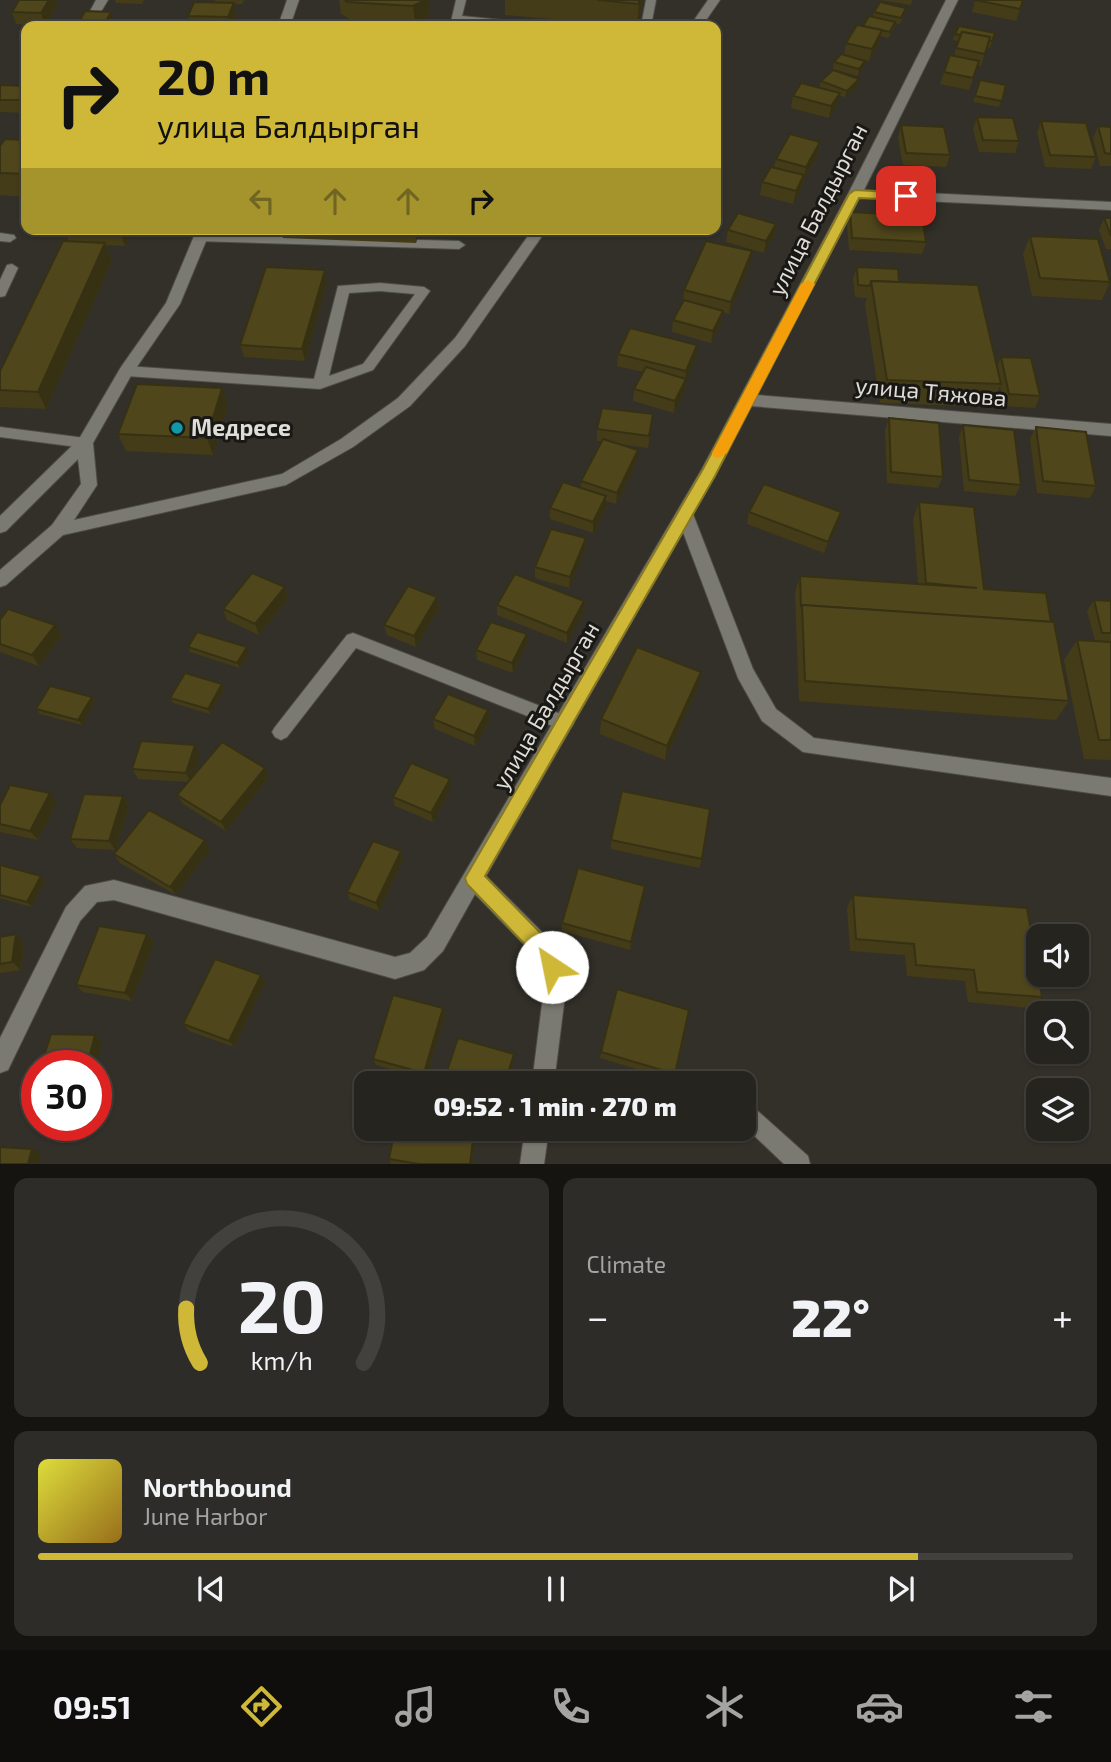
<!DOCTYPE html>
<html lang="en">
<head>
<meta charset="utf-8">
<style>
  :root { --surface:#26241f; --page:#2e2c28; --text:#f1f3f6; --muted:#a4a4a4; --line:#42413d; --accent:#cfb837 }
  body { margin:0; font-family:"Exo 2",sans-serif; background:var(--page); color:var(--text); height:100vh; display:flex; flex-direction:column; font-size:26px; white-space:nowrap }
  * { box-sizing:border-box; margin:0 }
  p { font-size:23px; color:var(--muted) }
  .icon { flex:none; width:38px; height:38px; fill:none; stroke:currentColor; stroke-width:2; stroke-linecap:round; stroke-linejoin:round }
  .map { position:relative; height:1164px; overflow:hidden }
  .panel { display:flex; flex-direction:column; gap:14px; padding:14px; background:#151411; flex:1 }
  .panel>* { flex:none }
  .banner { position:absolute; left:21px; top:21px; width:700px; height:214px; border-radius:14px; box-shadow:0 2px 5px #0004,0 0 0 2px var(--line); background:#cfb837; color:#111; overflow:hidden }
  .tools { position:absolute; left:1026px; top:924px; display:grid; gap:14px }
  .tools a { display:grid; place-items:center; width:63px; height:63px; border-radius:14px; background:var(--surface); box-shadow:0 2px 5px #0004,0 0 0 2px var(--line); font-size:35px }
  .speed { position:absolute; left:21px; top:1050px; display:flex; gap:14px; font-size:35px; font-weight:700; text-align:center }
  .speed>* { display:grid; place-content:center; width:91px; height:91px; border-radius:50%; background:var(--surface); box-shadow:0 2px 5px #0004,0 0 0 2px var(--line); line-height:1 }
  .speed .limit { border:10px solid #d22; background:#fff; color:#111 }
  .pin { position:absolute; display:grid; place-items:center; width:60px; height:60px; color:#fff; margin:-30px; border-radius:14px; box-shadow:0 4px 10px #0006 }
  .me { position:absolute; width:77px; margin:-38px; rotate:326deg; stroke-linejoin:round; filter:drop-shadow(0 0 5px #0008) }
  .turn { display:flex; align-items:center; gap:24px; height:147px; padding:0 21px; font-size:32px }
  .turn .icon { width:91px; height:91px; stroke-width:2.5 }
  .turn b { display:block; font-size:49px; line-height:60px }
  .lanes { display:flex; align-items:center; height:66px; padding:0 21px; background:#0003; justify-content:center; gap:35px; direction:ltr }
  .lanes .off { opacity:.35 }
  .big { font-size:52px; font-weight:800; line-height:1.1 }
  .panel .tile { flex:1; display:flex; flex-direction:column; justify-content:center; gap:10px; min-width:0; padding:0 24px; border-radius:14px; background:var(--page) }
  .panel .dial { align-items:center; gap:0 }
  .dial svg { height:182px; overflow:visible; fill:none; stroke:var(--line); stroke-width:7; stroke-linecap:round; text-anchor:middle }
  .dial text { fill:var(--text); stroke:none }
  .song { display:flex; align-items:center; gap:21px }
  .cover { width:84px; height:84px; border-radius:10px; background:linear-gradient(135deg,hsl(60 70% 55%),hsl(40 70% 35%)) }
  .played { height:7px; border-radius:4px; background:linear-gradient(90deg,var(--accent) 85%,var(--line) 85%) }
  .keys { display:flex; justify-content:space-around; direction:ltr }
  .heat { display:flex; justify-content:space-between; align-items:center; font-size:38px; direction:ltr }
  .panel .tiles { flex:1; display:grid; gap:14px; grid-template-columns:1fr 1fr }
  .tile:last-child { grid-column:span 2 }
  .trip { position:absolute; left:354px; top:1071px; width:402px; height:70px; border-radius:14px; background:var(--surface); box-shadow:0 2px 5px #0004,0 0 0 2px var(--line); font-weight:800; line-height:70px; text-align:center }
  .menu { display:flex; height:112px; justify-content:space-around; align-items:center; background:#0f0e0c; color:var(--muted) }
  .menu .icon { width:49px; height:49px }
  .menu .selected { color:var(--accent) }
  .menu b { font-size:32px; color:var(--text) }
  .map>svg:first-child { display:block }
</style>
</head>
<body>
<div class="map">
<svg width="1111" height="1164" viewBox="0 0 1111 1164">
  <rect width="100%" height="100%" fill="#323029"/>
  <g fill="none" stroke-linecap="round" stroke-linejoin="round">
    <!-- lane casing -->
    <g stroke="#4d4b45" stroke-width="2">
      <g id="lane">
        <polygon points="456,0 466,0 462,16 534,23 539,26 461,23 460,26 450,26"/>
        <polygon points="646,0 656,0 651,26 641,26"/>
        <polygon points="0,233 14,235 16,238 10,242 0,241"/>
        <polygon points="200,234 459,241 465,245 459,249 196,241 196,235"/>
        <polygon points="12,264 18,268 5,296 0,297 0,280 7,265"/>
        <path d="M380,283L424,287L430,291L373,370L320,389L126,376L119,371L126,366L314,379L338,286ZM380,291L415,294L363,364L329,376L349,293Z"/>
        <polygon points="0,427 85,438 92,443 85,448 0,437"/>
        <polygon points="353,633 571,718 574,723 571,728 565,731 356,648 287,737 281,740 275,737 272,732 275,727 347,635"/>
        <polygon points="744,1102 751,1105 808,1156 810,1164 784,1164 744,1126"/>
      </g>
    </g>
    <!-- street casing -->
    <g stroke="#4d4b45" stroke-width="2">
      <g id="street">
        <polygon points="96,0 108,0 99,15 95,16 89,13"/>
        <polygon points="287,0 299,0 290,26 278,26"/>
        <polygon points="708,0 720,0 702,26 690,26"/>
        <polygon points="946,0 958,0 864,190 1111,202 1111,210 859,198 757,395 1111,424 1111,436 751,406 693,514 753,669 776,709 814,738 1111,778 1111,796 803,752 762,721 738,678 683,532 486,876 555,945 567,980 554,1083 532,1083 545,980 538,959 475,894 443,951 424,970 395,979 114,900 97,902 80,921 8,1070 0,1073 0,1038 66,907 85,886 114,880 395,957 410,953 427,937 702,469 848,194"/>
        <polygon points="197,229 211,229 180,304 132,374 93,443 97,485 74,520 282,474 341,439 398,398 455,338 533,229 547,229 465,346 410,406 353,447 286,485 63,535 6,585 0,587 0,570 52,525 81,484 78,459 6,531 0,533 0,516 79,439 121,367 166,303"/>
        <polygon points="525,1129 549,1129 544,1164 520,1164"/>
      </g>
    </g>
    <!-- lane -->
    <use href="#lane" fill="#7b7a72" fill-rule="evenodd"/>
    <!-- street -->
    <use href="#street" fill="#7b7a72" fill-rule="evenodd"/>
  </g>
  <!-- wall -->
  <g fill="#443c18">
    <polygon points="115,0 144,0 142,4 116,3"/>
    <polygon points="215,0 244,0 242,4 234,4 236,15 232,26 191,26 188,16 215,2"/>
    <polygon points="339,0 429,0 430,10 427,17 415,24 350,19 341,14"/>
    <polygon points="505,0 643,0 637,26 505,15"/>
    <polygon points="881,0 912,0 911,5"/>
    <polygon points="975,0 1023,0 1016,21 972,12"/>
    <polygon points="58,5 45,26 16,24 12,12"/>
    <polygon points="874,12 904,14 900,24 895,23 894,28 888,38 880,36 879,43 869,61 844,55 846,43 873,17"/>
    <polygon points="112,18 109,26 79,26 78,24"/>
    <polygon points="995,33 990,48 987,47 981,66 978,65 969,90 940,84 944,72 954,56 958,41 953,40 955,34"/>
    <polygon points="834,62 864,67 858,76 833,69"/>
    <polygon points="859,79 858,86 845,97 839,95 837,105 829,118 791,108 793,96 820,87 821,81"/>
    <polygon points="980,80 1006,85 999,107 973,102"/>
    <polygon points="0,85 26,86 26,113 0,112"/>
    <polygon points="977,117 1019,141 1015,153 979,152 973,129"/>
    <polygon points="1041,121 1096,157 1091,169 1045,167 1037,133"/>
    <polygon points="901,125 950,155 946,167 903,165 898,138"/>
    <polygon points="1098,126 1111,127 1111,166 1100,166 1093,138"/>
    <polygon points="26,140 26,197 0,195 0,146"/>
    <polygon points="820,142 818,154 804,179 802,187 793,204 760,195 762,182 774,167 776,159"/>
    <polygon points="850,212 926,242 922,254 849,250 847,225"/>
    <polygon points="1104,218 1111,218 1111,249 1106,249 1099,230"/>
    <polygon points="776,224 774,236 764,253 726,242 728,230"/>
    <polygon points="64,229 133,229 125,246 106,245 112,261 46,409 0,407 0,371 69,241"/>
    <polygon points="281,229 419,229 416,243 283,238"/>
    <polygon points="1030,236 1110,282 1102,300 1032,296 1023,254"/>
    <polygon points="750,264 729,314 723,312 721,323 711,343 672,332 673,320 683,302 684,290"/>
    <polygon points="857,267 899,282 997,367 1001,357 1040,396 1035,408 1004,406 1000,386 991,407 880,403 865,304 867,298 855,297 853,279"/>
    <polygon points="325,270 327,282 305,361 244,357 240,345"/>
    <polygon points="618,354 696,357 686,380 685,391 674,413 633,401 634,389 643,372 617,366"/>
    <polygon points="228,405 213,455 126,451 118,434"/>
    <polygon points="653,414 648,448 618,444 637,461 616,504 606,501 606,508 593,533 550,519 550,508 581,488 581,481 601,441 597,441 597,429"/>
    <polygon points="889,418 943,477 938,488 887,483 885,430"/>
    <polygon points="963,425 1021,485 1015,496 964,491 959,437"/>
    <polygon points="1036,427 1096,486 1090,498 1037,493 1030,439"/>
    <polygon points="919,502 984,589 1051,622 1069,701 1056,720 799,701 795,593 800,576 918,584 913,519"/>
    <polygon points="749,512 838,524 824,553 747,524"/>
    <polygon points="586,538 585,549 569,588 535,578 535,567"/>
    <polygon points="285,587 288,598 259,635 227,620 223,609"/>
    <polygon points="437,597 439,608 416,647 387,635 384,625"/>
    <polygon points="1094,600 1111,601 1111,760 1084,759 1064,660 1077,640 1095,641 1087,611"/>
    <polygon points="584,601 584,612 567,643 497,615 497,605"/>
    <polygon points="0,620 62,635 39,666 0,652"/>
    <polygon points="527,634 527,644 513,673 477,660 476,650"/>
    <polygon points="188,647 247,647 249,653 240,668 190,652"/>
    <polygon points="222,684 224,689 210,714 173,703 170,698"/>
    <polygon points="698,687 665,760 600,734 601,719"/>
    <polygon points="92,697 95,702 82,725 40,714 36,709"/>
    <polygon points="488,710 489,721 475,746 435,729 433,719"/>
    <polygon points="200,755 193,776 269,777 226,831 183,804 177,795 188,782 138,779 132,769"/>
    <polygon points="451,788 433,822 395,806 393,797"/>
    <polygon points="123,796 129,806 115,850 77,848 70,839"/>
    <polygon points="57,802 38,840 0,832 0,805"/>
    <polygon points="611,840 702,859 699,868 611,849"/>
    <polygon points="210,849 176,895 120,863 114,854"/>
    <polygon points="401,851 403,860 379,911 350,900 347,892"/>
    <polygon points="0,865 41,876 45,880 31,907 0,898"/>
    <polygon points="645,886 630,950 562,931 562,923"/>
    <polygon points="853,895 1042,997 1030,1008 968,1002 965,981 907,976 905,955 850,951 847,908"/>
    <polygon points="147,934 154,942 132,1001 83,992 76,985"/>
    <polygon points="0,937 24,942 21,970 0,973"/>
    <polygon points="261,975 265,982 234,1047 189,1031 183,1024"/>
    <polygon points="443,1008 445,1015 426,1079 376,1065 373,1059"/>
    <polygon points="601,1052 675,1074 673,1080 600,1058"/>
    <polygon points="476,1137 472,1164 391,1164 389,1159"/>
  </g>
  <!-- shaded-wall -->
  <g fill="#373114">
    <polygon points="49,0 56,0 58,5 45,26 41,13"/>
    <polygon points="424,0 429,0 430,10 427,17 415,24 413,6"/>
    <polygon points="639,0 643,0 637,26 639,4"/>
    <polygon points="234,3 236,15 232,26 230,26 228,17"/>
    <polygon points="111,12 112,18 109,26 105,26 104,25"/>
    <polygon points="882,30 879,43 869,61 872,49"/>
    <polygon points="865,61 864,67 858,76 859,69"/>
    <polygon points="859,79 858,86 845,97 847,91"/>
    <polygon points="840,93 837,105 829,118 831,106"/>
    <polygon points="820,142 818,154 804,179 806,167"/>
    <polygon points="804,175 802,187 793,204 796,191"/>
    <polygon points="776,224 774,236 764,253 766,241"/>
    <polygon points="119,229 133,229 125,246"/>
    <polygon points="415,229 419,229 416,243"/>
    <polygon points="105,243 112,261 46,409 38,392"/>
    <polygon points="752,251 750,264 729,314 731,302"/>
    <polygon points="325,270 327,282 305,361 302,349"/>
    <polygon points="723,311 721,323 711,343 713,331"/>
    <polygon points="697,345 696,357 686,380 685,391 674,413 675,401 685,382 686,371"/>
    <polygon points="222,388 228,405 213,455 207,438"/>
    <polygon points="638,450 637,461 616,504 617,493"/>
    <polygon points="606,496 606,508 593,533 593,522"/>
    <polygon points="841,512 838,524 824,553 828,542"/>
    <polygon points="586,538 585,549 569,588 570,577"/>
    <polygon points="285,587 288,598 259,635 255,624"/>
    <polygon points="437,597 439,608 416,647 414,636"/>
    <polygon points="584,601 584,612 567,643 567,633"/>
    <polygon points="55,625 62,635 39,666 32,655"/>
    <polygon points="527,634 527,644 513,673 512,663"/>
    <polygon points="247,647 249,653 240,668 237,663"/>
    <polygon points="701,672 698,687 665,760 667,746"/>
    <polygon points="222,684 224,689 210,714 208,709"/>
    <polygon points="92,697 95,702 82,725 78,720"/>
    <polygon points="488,710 489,721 475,746 474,736"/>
    <polygon points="195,745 200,755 191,783 186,773"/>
    <polygon points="265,768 269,777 226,831 221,822"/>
    <polygon points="450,779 451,788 433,822 431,813"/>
    <polygon points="50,793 57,802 38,840 30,831"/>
    <polygon points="123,796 129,806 115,850 109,841"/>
    <polygon points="205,840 210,849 176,895 170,887"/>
    <polygon points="401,851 403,860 379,911 376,903"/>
    <polygon points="41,876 45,880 31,907 27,902"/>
    <polygon points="645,886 644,895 630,950 631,942"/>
    <polygon points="16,934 24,942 21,970 12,962"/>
    <polygon points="147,934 154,942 132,1001 125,993"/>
    <polygon points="261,975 265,982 234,1047 229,1041"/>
    <polygon points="443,1008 445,1015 426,1079 424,1073"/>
    <polygon points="95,1035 102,1042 96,1066 87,1066"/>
    <polygon points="514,1054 514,1061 508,1083 505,1083"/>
    <polygon points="474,1131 476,1137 472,1164 470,1164"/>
    <polygon points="32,1149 41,1154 38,1164 28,1164"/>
  </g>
  <!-- building -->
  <g fill="#4f461c" stroke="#373114" stroke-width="2">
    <polygon points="19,0 49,0 41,13 12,12"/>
    <polygon points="345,0 425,0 413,6 347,2"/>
    <polygon points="597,0 639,0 639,4"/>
    <polygon points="975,0 1023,0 1020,9"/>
    <polygon points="194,2 234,3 228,17 188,16"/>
    <polygon points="880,2 906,8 901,18 874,12"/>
    <polygon points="85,11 111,12 104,25 78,24"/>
    <polygon points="869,16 895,22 890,32 863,26"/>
    <polygon points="501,20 539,21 539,23 566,25 568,26 489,26 489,24"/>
    <polygon points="857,25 882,30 872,49 846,43"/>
    <polygon points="959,26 995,33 992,41 989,41 990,37 962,32 961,35 955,34"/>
    <polygon points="962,32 990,37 985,54 956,48"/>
    <polygon points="841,54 865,61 859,69 834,62"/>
    <polygon points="950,55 979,61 973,78 944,72"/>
    <polygon points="833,70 859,79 847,91 821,81"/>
    <polygon points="980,80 1006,85 1002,101 975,96"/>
    <polygon points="801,83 840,93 831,106 793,96"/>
    <polygon points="0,85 26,86 26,97 25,100 0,100"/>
    <polygon points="977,117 1013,118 1019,141 983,140"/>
    <polygon points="1041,121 1086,123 1096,157 1050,155"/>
    <polygon points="901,125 944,127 950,155 906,153"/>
    <polygon points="1098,126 1111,127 1111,154 1105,153"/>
    <polygon points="790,134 820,142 806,167 776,159"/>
    <polygon points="5,139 26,140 26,174 0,173 0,146"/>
    <polygon points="771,167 804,175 796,191 762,182"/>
    <polygon points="850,212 922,216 926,242 852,238"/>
    <polygon points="738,213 776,224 766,241 728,230"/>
    <polygon points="1104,218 1111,218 1111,236"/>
    <polygon points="1030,236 1098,239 1110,282 1040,278"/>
    <polygon points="63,241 105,243 38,392 0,390 0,371"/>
    <polygon points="706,241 752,251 731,302 684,290"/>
    <polygon points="266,267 325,270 302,349 240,345"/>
    <polygon points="857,267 898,269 899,282 871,281 870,286 858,285"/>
    <polygon points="871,281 978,285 1001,384 887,380"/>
    <polygon points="684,300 723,311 713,331 673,320"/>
    <polygon points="630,328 697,345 686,371 618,354"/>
    <polygon points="1001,357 1031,358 1040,396 1009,394"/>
    <polygon points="646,367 686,379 675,401 634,389"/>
    <polygon points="137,384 222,388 207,438 118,434"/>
    <polygon points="602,408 653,414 649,436 597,429"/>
    <polygon points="889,418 939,423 943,477 891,472"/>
    <polygon points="963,425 1014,430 1021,485 969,480"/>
    <polygon points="1036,427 1086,432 1096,486 1043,481"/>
    <polygon points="603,439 638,450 617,493 581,481"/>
    <polygon points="563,482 606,496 593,522 550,508"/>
    <polygon points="764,484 841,512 828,542 749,512"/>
    <polygon points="919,502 974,507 984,589 1046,593 1051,622 802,605 801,607 800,576 977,588 926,583"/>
    <polygon points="551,529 586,538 570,577 535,567"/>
    <polygon points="252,573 285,587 255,624 223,609"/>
    <polygon points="515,574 584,601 567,633 497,605"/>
    <polygon points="408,586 437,597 414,636 384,625"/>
    <polygon points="1094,600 1111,601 1111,633 1102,633"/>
    <polygon points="802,605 1054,622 1069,701 805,681"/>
    <polygon points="8,609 55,625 32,655 0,644 0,620"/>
    <polygon points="491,622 527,634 512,663 476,650"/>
    <polygon points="197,632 247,647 237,663 188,647"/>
    <polygon points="1077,640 1111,642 1111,740 1099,740"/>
    <polygon points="637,647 701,672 667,746 601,719"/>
    <polygon points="185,673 222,684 208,709 170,698"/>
    <polygon points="50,686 92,697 78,720 36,709"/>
    <polygon points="448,694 488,710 474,736 433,719"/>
    <polygon points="141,741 195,745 186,773 132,769"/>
    <polygon points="222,742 265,768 221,822 177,795"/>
    <polygon points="411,763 450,779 431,813 393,797"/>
    <polygon points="10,785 50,793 30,831 0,824 0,805"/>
    <polygon points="622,791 710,809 702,859 611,840"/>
    <polygon points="84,794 123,796 109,841 70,839"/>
    <polygon points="149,810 205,840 170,887 114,854"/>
    <polygon points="373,841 401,851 376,903 347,892"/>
    <polygon points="0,865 41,876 27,902 0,895"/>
    <polygon points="578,868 645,886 631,942 562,923"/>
    <polygon points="853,895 1027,908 1042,997 977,992 974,970 916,965 914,944 856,939"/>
    <polygon points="99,926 147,934 125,993 76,985"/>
    <polygon points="16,934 12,962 0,964 0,937"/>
    <polygon points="215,959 261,975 229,1041 183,1024"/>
    <polygon points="617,989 689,1010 675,1074 601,1052"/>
    <polygon points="393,995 443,1008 424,1073 373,1059"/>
    <polygon points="51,1034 95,1035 87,1066 41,1066"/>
    <polygon points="458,1038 514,1054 505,1083 456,1083 444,1080"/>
    <polygon points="395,1129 456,1129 474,1131 470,1164 419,1164 389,1159"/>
    <polygon points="0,1147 32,1149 28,1164 0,1164"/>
  </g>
  <!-- route -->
  <polygon fill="#cfb837" stroke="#877824" stroke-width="2" points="855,190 906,193 913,196 906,200 859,198 715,476 485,876 554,947 561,967 559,974 552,976 545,974 539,959 467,884 465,878 703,469 849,194"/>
  <!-- slow -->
  <polygon fill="#f59e0b" points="808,280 815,284 727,453 719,458 714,457 712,453 801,284"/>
  <!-- markers -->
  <circle fill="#0f9aa8" stroke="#191815" stroke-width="2.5" cx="177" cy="428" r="7"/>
  <g text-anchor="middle" stroke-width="6" stroke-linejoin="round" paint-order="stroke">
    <!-- street labels -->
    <g font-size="23" fill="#deddd8" stroke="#191815">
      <text transform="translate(818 210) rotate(-63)" y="8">улица Балдырган</text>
      <text transform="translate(931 392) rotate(5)" y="8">улица Тяжова</text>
      <text transform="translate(546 706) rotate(-60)" y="8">улица Балдырган</text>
    </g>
    <!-- poi labels -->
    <g font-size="23" font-weight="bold" fill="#deddd8" stroke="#191815" text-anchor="start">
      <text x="191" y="436">Медресе</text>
    </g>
  </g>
</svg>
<div class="tools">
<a><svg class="icon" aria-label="sound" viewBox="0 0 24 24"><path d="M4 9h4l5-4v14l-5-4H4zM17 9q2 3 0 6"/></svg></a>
<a><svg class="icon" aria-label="search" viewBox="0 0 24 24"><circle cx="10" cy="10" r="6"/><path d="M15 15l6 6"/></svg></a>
<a><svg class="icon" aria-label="layers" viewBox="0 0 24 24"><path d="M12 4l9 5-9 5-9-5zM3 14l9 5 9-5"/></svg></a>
</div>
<div class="speed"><div class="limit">30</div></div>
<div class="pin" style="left:906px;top:196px;background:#d93025"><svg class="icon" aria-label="arrive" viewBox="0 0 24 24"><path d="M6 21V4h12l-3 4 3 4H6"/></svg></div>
<svg class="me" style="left:552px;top:967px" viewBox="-20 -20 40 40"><circle r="19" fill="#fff"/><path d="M0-13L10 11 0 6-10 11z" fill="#cfb837"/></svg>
<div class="trip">09:52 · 1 min · 270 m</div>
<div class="banner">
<div class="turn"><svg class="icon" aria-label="right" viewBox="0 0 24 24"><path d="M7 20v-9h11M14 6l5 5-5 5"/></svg><div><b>20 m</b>улица Балдырган</div></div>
<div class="lanes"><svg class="icon off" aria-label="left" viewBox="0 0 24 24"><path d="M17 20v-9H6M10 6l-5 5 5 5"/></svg><svg class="icon off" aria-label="ahead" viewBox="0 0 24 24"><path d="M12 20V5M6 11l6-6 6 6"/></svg><svg class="icon off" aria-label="ahead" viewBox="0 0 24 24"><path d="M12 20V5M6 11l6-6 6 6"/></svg><svg class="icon" aria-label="right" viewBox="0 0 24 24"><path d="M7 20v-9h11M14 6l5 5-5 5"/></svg></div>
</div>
</div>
<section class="panel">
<div class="tiles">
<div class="tile dial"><svg viewBox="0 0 100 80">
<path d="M14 69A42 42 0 1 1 86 69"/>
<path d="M14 69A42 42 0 0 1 8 45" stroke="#cfb837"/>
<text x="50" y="56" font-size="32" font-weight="700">20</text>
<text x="50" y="72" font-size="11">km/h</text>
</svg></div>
<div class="tile"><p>Climate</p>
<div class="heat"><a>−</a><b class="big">22°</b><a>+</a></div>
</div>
<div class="tile">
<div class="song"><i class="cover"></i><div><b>Northbound</b><p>June Harbor</p></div></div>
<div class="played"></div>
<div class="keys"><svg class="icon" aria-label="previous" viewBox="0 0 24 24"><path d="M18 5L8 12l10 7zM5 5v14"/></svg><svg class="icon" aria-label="pause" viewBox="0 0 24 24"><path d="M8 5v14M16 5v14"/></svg><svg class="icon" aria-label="next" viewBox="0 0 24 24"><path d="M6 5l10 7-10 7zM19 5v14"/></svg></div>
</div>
</div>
</section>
<nav class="menu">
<b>09:51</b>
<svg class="icon selected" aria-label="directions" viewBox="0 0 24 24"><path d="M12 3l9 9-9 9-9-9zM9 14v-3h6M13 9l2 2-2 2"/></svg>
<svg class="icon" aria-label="music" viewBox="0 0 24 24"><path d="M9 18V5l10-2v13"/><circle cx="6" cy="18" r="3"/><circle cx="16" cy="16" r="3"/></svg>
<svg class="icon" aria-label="phone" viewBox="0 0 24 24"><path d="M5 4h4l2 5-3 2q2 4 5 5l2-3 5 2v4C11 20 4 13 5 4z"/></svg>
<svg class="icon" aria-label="climate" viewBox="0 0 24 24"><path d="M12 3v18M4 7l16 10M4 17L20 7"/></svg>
<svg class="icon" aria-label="car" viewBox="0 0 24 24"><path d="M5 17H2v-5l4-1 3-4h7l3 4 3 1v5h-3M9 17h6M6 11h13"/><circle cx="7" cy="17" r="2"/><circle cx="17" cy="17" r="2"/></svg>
<svg class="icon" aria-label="filters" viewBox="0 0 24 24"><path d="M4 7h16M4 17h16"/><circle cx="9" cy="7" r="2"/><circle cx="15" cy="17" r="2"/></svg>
</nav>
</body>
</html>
